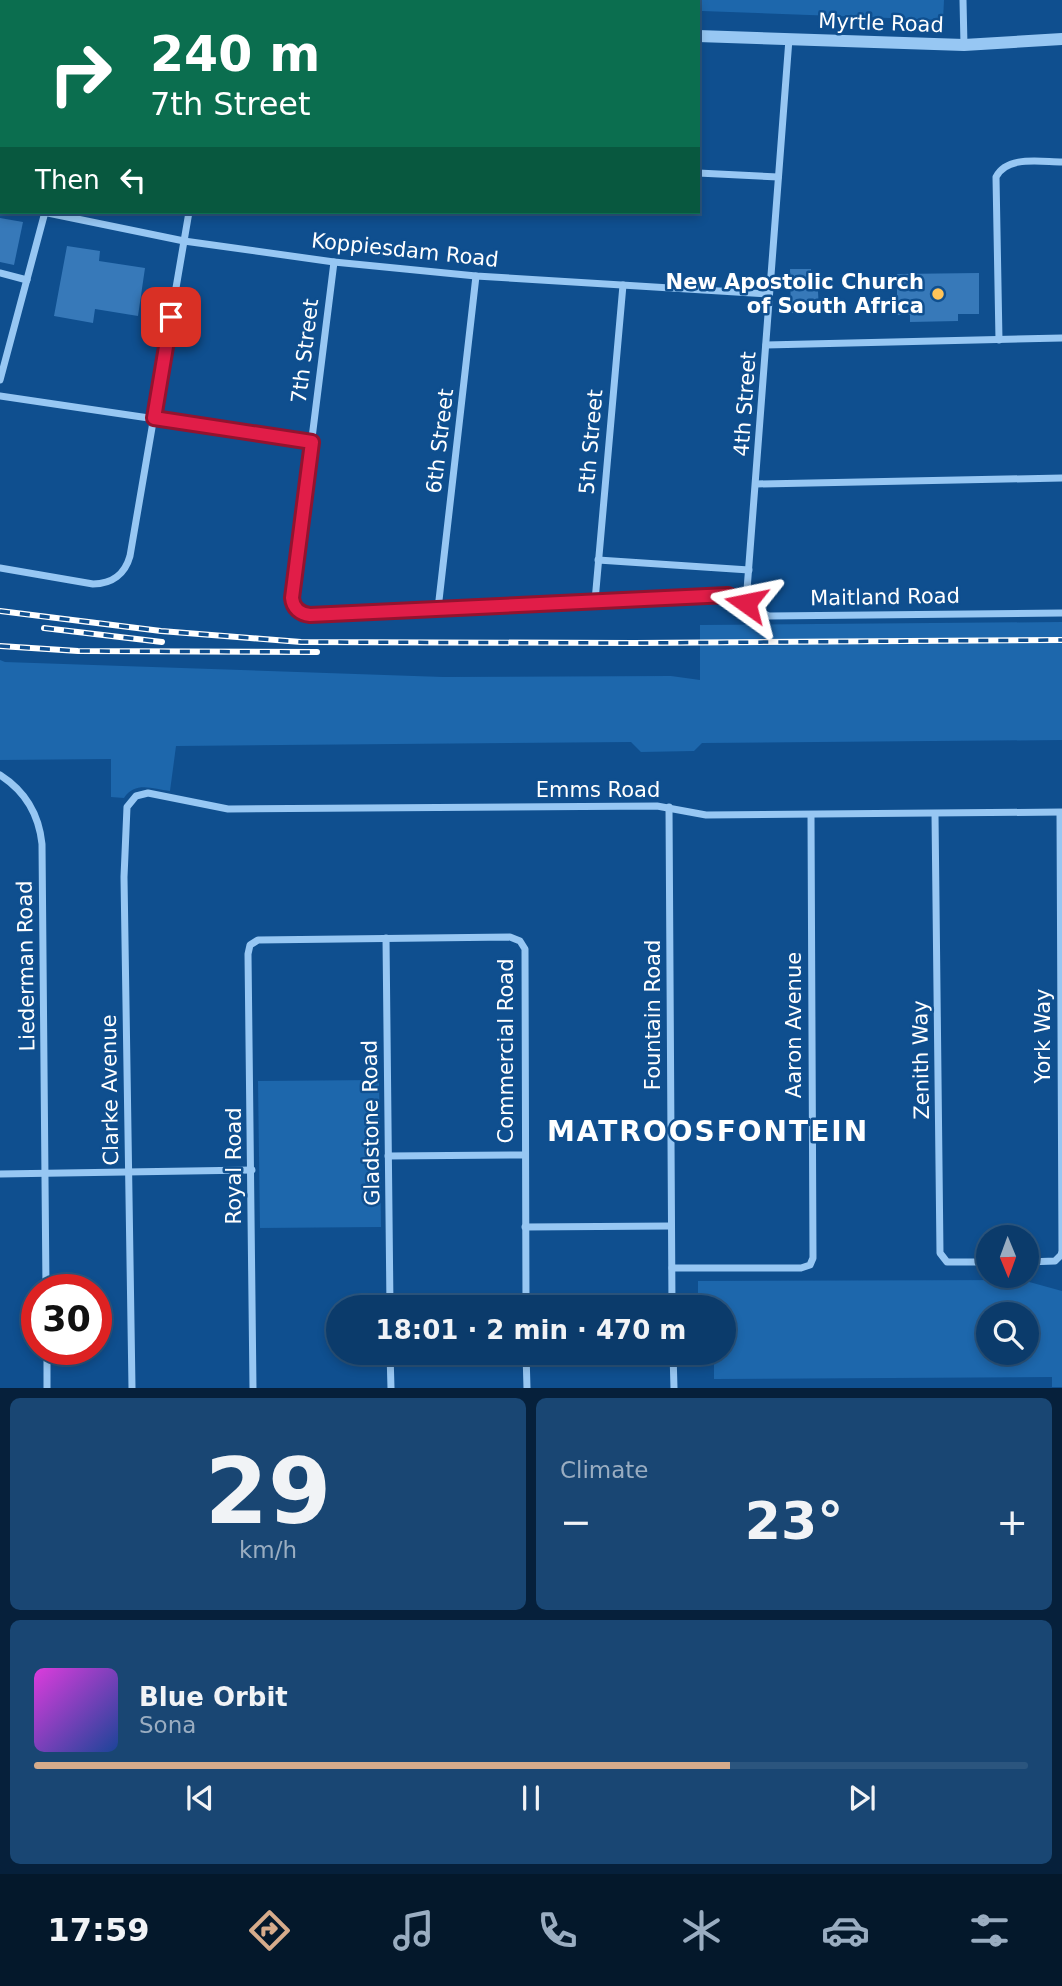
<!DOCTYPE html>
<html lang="en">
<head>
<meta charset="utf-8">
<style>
  :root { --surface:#0b3b6b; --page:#194673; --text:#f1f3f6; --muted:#9aadc1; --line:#2b557e; --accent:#d6ab8b }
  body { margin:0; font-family:"DejaVu Sans",sans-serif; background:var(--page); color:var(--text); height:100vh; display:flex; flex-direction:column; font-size:26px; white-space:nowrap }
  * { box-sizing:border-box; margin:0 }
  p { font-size:23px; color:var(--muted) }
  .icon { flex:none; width:38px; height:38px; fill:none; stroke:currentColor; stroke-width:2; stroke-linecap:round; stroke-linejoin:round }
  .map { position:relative; height:1388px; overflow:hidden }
  .sheet { display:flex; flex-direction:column; gap:10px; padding:10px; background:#06203b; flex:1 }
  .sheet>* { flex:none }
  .hud { position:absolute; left:0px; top:0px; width:700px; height:214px; box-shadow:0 4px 10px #0003,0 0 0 2px var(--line); background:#0b6e4f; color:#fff; overflow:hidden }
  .needle { width:46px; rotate:179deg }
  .buttons { position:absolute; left:976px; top:1225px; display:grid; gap:14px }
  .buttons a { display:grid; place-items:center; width:63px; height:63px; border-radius:50%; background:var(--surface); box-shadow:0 4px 10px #0003,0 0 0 2px var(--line); font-size:35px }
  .speed { position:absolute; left:21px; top:1274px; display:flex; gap:14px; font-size:35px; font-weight:700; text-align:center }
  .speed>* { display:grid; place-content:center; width:91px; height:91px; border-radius:50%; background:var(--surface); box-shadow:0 4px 10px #0003,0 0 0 2px var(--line); line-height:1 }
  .speed .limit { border:10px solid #d22; background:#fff; color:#111 }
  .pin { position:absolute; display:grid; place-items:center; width:60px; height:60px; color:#fff; margin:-30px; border-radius:14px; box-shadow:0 4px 10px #0006 }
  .me { position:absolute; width:77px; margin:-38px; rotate:282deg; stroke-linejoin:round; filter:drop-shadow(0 0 5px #0008) }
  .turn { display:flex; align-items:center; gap:24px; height:147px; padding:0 35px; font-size:32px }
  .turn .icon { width:91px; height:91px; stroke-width:2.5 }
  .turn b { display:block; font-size:49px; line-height:60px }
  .then { display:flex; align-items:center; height:66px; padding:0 35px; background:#0003; gap:14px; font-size:26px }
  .big { font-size:52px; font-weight:700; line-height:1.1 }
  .sheet .tile { flex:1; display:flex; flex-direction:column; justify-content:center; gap:10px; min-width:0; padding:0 24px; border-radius:10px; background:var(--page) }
  .sheet .dial { align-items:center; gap:0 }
  .dial b { font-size:91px; line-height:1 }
  .song { display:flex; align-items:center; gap:21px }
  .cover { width:84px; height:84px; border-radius:10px; background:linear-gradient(135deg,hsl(300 70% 55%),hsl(220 70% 35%)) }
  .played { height:7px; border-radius:4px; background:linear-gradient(90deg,var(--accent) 70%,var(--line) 70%) }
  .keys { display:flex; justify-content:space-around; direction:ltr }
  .heat { display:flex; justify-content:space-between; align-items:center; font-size:38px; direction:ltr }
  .sheet .tiles { flex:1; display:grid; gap:10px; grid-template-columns:1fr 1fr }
  .tile:last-child { grid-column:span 2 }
  .trip { position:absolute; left:326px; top:1295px; width:410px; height:70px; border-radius:35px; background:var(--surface); box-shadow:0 4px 10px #0003,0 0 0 2px var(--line); font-weight:700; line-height:70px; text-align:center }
  .menu { display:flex; height:112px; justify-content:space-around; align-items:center; background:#04182b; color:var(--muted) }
  .menu .icon { width:49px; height:49px }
  .menu .active { color:var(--accent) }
  .menu b { font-size:32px; color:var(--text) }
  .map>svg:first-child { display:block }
</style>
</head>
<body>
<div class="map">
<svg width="1062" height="1388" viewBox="0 0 1062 1388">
  <rect width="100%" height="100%" fill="#0f4f8f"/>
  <!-- green -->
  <g fill="#1d67ac" fill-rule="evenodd">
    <polygon points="702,0 944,0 943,20 702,11"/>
    <path d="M1062,622V740L702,743L694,751L641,752L631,742L176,746L170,791C153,789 135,781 124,798L111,797V759L0,760V660L5,662L443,677L671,676L700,680V625Z"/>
    <polygon points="379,1080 381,1227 260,1228 258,1081"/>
    <path d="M1022,1280L1062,1291V1387H1052V1377L714,1379V1363H699V1353H723V1307H698V1281ZM1027,1314V1353H989V1314Z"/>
  </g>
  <!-- building -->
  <g fill="#3779b9">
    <polygon points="0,218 23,222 14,265 0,262"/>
    <polygon points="67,246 100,251 99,261 145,268 138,316 95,309 93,323 54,316"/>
    <polygon points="790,269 811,269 812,291 818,291 819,312 791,313"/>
    <polygon points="979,273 979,314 958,314 958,321 910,322 910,315 897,315 897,274"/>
  </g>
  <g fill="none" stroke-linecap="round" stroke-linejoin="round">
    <!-- minor -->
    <g stroke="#97c7f3" stroke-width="7">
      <polyline points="963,0 964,45"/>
      <polyline points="698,173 778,177"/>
      <polyline points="0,203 2,203"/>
      <polyline points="43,212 184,241 334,262 476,276 768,294"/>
      <path d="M334,262L292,598C293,608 300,614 310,615L728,595L769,616L1062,613"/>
      <polyline points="0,273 27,280"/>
      <path d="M999,340L996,177C1007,155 1041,162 1062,162"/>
      <polyline points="766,345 1062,338"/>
      <polyline points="0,380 45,212"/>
      <polyline points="0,396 311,442"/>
      <polyline points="756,484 1062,478"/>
      <polyline points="598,560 749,570"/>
      <path d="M0,568L93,584C112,584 125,574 130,556L189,212"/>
      <polyline points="595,601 623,285"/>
      <polyline points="746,603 789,39"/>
      <polyline points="438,609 476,276"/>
      <path d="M0,775C25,791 39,815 42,844L46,1290"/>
      <polyline points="669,807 672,1307"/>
      <polyline points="935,814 940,1253 947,1262 989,1262"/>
      <polyline points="386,938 390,1307"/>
      <polyline points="388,1156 524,1155"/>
      <polyline points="0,1174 252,1170"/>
      <polyline points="525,1227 671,1226"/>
      <polyline points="1027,1262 1055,1261 1061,1255 1062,1251 1060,813"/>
      <polyline points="672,1268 801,1268 810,1265 813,1258 811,815"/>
      <polyline points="47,1349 47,1388"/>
      <polyline points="390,1353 391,1388"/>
      <polyline points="526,1353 527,1388"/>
      <polyline points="673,1353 674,1388"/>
      <polyline points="132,1388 124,877 127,807 136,796 148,793 228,809 657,806 706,815 1062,812"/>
      <polyline points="253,1388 248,954 250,945 258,940 510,937 520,941 525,949 526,1307"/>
    </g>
    <!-- tertiary -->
    <g stroke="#97c7f3" stroke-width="12">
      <polyline points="225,2 225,0"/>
      <polyline points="698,36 964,45 1062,39"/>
    </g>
    <!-- rail casing -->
    <g stroke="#fff" stroke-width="6">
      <g id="rail">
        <polyline points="0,611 161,631 301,642 634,643 1062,640"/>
        <polyline points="44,628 162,642"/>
        <polyline points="0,646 78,651 317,652"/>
      </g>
    </g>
    <!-- rail -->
    <use href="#rail" stroke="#0f4f8f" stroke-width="3.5" stroke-dasharray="10" stroke-linecap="butt"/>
  </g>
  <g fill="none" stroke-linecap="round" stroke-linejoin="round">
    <!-- route casing -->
    <g stroke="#92132f" stroke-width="18">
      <path id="route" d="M171,317L154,418L312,442L292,598C293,608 300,614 310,615L728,595L746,603"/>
    </g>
    <!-- route -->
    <use href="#route" stroke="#e11d48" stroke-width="12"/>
  </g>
  <!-- markers -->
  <circle fill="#ffc459" stroke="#0f4f8f" stroke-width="2.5" cx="938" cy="294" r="7"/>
  <g text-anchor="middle" stroke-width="5" stroke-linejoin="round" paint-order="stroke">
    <!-- street labels -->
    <g font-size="21" fill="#fff" stroke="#0f4f8f">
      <text transform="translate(881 23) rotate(2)" y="7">Myrtle Road</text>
      <text transform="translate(405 250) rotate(6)" y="7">Koppiesdam Road</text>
      <text transform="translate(305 351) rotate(-83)" y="7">7th Street</text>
      <text transform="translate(745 404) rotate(-86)" y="7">4th Street</text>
      <text transform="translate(440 441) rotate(-83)" y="7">6th Street</text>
      <text transform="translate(591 442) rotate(-85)" y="7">5th Street</text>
      <text transform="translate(885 597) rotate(-1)" y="7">Maitland Road</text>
      <text x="598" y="797">Emms Road</text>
      <text transform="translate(26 966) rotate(-91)" y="7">Liederman Road</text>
      <text transform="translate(653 1015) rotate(-90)" y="7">Fountain Road</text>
      <text transform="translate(794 1025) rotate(-90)" y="7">Aaron Avenue</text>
      <text transform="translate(1043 1036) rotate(-90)" y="7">York Way</text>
      <text transform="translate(506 1051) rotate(-90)" y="7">Commercial Road</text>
      <text transform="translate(921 1060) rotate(-91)" y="7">Zenith Way</text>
      <text transform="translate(110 1090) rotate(-91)" y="7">Clarke Avenue</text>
      <text transform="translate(371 1123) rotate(-91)" y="7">Gladstone Road</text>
      <text transform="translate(234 1166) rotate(-90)" y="7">Royal Road</text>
    </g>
    <!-- poi labels -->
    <g font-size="21" font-weight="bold" fill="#fff" stroke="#0f4f8f" text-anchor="end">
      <text x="924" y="289">New Apostolic Church<tspan x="924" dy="24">of South Africa</tspan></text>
    </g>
    <!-- district labels -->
    <g font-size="28" font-weight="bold" letter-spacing="2" fill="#fff" stroke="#0f4f8f">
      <text x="708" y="1141">MATROOSFONTEIN</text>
    </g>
  </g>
</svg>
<div class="buttons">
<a><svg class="needle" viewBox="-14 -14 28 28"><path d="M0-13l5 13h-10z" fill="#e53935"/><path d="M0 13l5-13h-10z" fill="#9aadc1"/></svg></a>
<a><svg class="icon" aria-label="search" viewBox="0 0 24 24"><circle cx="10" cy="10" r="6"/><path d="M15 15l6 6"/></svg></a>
</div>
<div class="speed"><div class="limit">30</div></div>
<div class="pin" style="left:171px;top:317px;background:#d93025"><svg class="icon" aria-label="arrive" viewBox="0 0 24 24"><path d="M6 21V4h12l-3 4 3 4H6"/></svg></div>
<svg class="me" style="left:746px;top:603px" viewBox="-20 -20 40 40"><path d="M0-17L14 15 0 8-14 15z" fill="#e11d48" stroke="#fff" stroke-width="4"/></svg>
<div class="trip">18:01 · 2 min · 470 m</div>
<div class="hud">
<div class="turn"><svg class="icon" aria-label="right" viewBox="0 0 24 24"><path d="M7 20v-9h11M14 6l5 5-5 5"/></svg><div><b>240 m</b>7th Street</div></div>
<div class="then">Then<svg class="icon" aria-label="left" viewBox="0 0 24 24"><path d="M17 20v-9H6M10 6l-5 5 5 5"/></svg></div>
</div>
</div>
<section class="sheet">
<div class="tiles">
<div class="tile dial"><b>29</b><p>km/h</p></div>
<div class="tile"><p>Climate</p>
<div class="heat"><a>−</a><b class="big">23°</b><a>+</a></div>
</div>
<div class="tile">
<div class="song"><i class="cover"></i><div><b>Blue Orbit</b><p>Sona</p></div></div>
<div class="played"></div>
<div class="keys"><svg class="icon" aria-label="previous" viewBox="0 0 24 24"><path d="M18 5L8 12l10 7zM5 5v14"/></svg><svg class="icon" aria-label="pause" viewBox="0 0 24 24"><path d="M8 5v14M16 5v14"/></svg><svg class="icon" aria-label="next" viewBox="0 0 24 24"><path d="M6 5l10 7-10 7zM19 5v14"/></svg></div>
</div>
</div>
</section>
<nav class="menu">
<b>17:59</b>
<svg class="icon active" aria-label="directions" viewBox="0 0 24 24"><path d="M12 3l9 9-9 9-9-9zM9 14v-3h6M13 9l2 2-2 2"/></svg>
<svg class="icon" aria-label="music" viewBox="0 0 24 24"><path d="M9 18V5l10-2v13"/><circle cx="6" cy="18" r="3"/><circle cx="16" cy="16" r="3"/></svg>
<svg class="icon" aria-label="phone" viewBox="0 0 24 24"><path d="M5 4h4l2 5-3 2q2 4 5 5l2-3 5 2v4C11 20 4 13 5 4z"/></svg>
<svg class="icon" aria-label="climate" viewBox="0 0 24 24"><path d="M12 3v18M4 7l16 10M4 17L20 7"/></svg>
<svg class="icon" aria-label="car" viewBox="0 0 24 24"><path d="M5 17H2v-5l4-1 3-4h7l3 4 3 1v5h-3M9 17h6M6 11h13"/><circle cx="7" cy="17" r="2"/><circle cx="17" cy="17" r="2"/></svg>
<svg class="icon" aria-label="filters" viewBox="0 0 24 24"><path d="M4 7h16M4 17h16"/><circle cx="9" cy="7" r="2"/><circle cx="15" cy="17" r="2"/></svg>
</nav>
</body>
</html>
